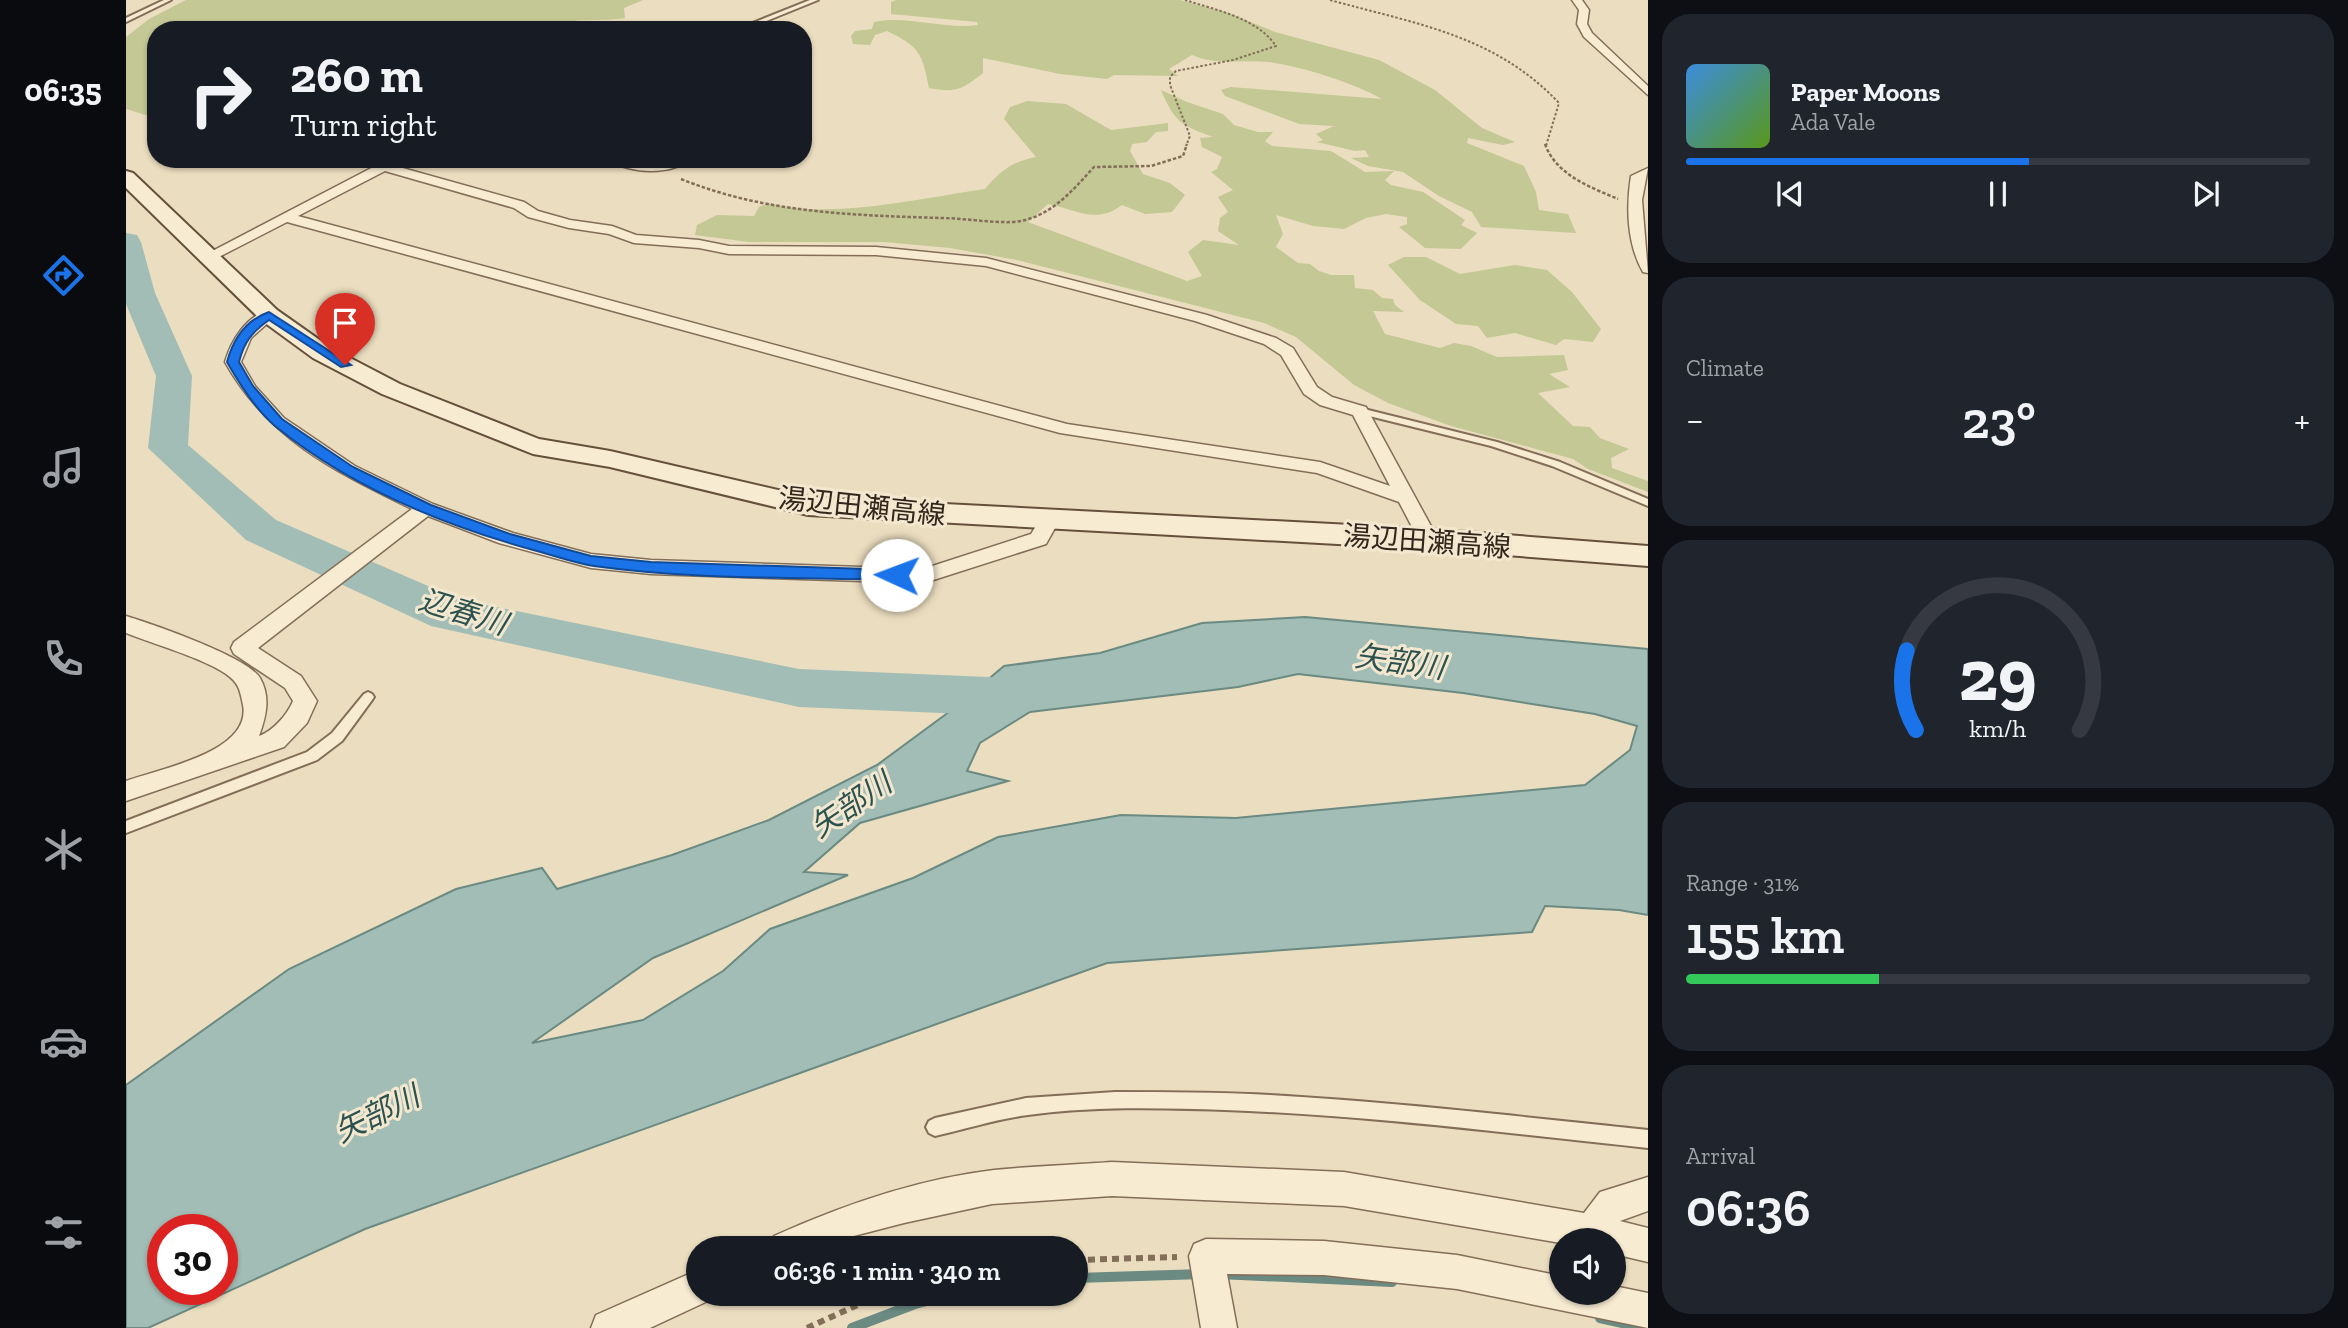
<!DOCTYPE html>
<html lang="en">
<head>
<meta charset="utf-8">
<style>
  :root { --surface:#171b24; --page:#20242c; --text:#f1f3f6; --muted:#9ea1a6; --line:#363941; --accent:#1a73e8 }
  body { margin:0; font-family:"Zilla Slab","Noto Sans JP",serif; background:var(--page); color:var(--text); height:100vh; display:flex; flex-direction:column; font-size:26px; white-space:nowrap }
  * { box-sizing:border-box; margin:0 }
  p { font-size:23px; color:var(--muted) }
  .icon { flex:none; width:38px; height:38px; fill:none; stroke:currentColor; stroke-width:2; stroke-linecap:round; stroke-linejoin:round }
  .map { position:relative; flex:1; overflow:hidden }
  .details { display:flex; flex-direction:column; gap:14px; padding:14px; background:#0d0f14; width:700px }
  .details>* { flex:none }
  .top-card { position:absolute; left:21px; top:21px; width:665px; height:147px; border-radius:28px; box-shadow:0 2px 5px #0004; background:#171b24; color:var(--text); overflow:hidden }
  .controls { position:absolute; left:1423px; top:1228px; display:grid; gap:14px }
  .controls a { display:grid; place-items:center; width:77px; height:77px; border-radius:50%; background:var(--surface); box-shadow:0 2px 5px #0004; font-size:35px }
  .speed { position:absolute; left:21px; top:1214px; display:flex; gap:14px; font-size:35px; font-weight:700; text-align:center }
  .speed>* { display:grid; place-content:center; width:91px; height:91px; border-radius:50%; background:var(--surface); box-shadow:0 2px 5px #0004; line-height:1 }
  .speed .limit { border:10px solid #d22; background:#fff; color:#111 }
  .pin { position:absolute; display:grid; place-items:center; width:60px; height:60px; color:#fff; margin:-72px -30px; border-radius:50% 50% 50% 0; rotate:-45deg; box-shadow:0 0 7px #0007 }
  .pin .icon { rotate:45deg }
  .me { position:absolute; width:77px; margin:-38px; rotate:272deg; stroke-linejoin:round; filter:drop-shadow(0 0 5px #0008) }
  .turn { display:flex; align-items:center; gap:24px; height:147px; padding:0 28px; font-size:32px }
  .turn .icon { width:91px; height:91px; stroke-width:2.5 }
  .turn b { display:block; font-size:49px; line-height:60px }
  .big { font-size:52px; font-weight:600; line-height:1.1 }
  .details .card { flex:1; display:flex; flex-direction:column; justify-content:center; gap:10px; min-width:0; padding:0 24px; border-radius:28px; background:var(--page) }
  .details .dial { align-items:center; gap:0 }
  .dial svg { height:182px; overflow:visible; fill:none; stroke:var(--line); stroke-width:7; stroke-linecap:round; text-anchor:middle }
  .dial text { fill:var(--text); stroke:none }
  .song { display:flex; align-items:center; gap:21px }
  .cover { width:84px; height:84px; border-radius:10px; background:linear-gradient(135deg,hsl(210 70% 55%),hsl(90 70% 35%)) }
  .played { height:7px; border-radius:4px; background:linear-gradient(90deg,var(--accent) 55%,var(--line) 55%) }
  .keys { display:flex; justify-content:space-around; direction:ltr }
  .heat { display:flex; justify-content:space-between; align-items:center; font-size:38px; direction:ltr }
  .charge { height:10px; border-radius:5px; background:linear-gradient(90deg,#34c759 31%,var(--line) 0) }
  .trip { position:absolute; left:560px; top:1236px; width:402px; height:70px; border-radius:35px; background:var(--surface); box-shadow:0 2px 5px #0004; font-weight:600; line-height:70px; text-align:center }
  main { display:flex; flex:1; min-height:0 }
  .dock { display:flex; flex-direction:column; width:126px; justify-content:space-around; align-items:center; background:#090b0e; color:var(--muted) }
  .dock .icon { width:49px; height:49px }
  .dock .current { color:var(--accent) }
  .dock b { font-size:32px; color:var(--text) }
  .map>svg:first-child { display:block }
</style>
</head>
<body>
<main>
<nav class="dock">
<b>06:35</b>
<svg class="icon current" aria-label="directions" viewBox="0 0 24 24"><path d="M12 3l9 9-9 9-9-9zM9 14v-3h6M13 9l2 2-2 2"/></svg>
<svg class="icon" aria-label="music" viewBox="0 0 24 24"><path d="M9 18V5l10-2v13"/><circle cx="6" cy="18" r="3"/><circle cx="16" cy="16" r="3"/></svg>
<svg class="icon" aria-label="phone" viewBox="0 0 24 24"><path d="M5 4h4l2 5-3 2q2 4 5 5l2-3 5 2v4C11 20 4 13 5 4z"/></svg>
<svg class="icon" aria-label="climate" viewBox="0 0 24 24"><path d="M12 3v18M4 7l16 10M4 17L20 7"/></svg>
<svg class="icon" aria-label="car" viewBox="0 0 24 24"><path d="M5 17H2v-5l4-1 3-4h7l3 4 3 1v5h-3M9 17h6M6 11h13"/><circle cx="7" cy="17" r="2"/><circle cx="17" cy="17" r="2"/></svg>
<svg class="icon" aria-label="filters" viewBox="0 0 24 24"><path d="M4 7h16M4 17h16"/><circle cx="9" cy="7" r="2"/><circle cx="15" cy="17" r="2"/></svg>
</nav>
<div class="map">
<svg width="1522" height="1328" viewBox="0 0 1522 1328">
  <rect width="100%" height="100%" fill="#ebddbf"/>
  <!-- green -->
  <g fill="#c3c894">
    <path d="M60,0H517L498,8L499,18C474,22 449,17 425,26L428,30H30V118L0,109V37L23,19Z"/>
    <path d="M770,0H1054L1103,13L1149,32L1253,60L1309,90L1356,128L1389,142L1377,145L1342,138L1341,143L1398,166L1410,192L1413,210L1442,214L1450,233L1355,227L1346,212L1313,196L1277,172L1242,166L1225,158L1243,157L1239,150L1229,151L1191,142L1197,140L1190,134L1208,126L1173,124L1099,96L1095,90L1105,87L1256,99C1228,83 1175,66 1142,62C1116,59 1089,66 1066,55L1043,69L1052,76L988,75L981,79L934,74L857,58V73C836,90 829,93 803,88C796,53 794,47 761,31L749,35L744,45L727,44L725,36L729,31L746,29L748,22C782,15 818,30 852,25L851,22L765,14V2Z"/>
    <path d="M1035,90L1061,102L1097,114L1108,125L1132,132H1147L1139,141L1146,146L1205,151L1239,172L1268,171L1259,180L1265,185L1297,192L1339,220L1335,225L1351,233L1335,249L1299,248L1273,227L1281,224V217L1260,214L1240,218L1218,229L1187,226L1150,215L1157,234L1150,247L1172,263L1184,264L1193,271L1205,275H1228L1229,288L1247,290L1256,298L1267,299L1269,305L1278,312L1247,311L1259,334L1314,348L1328,343L1345,346L1371,357L1438,355L1442,370L1423,374L1444,387L1412,393L1447,426L1464,427L1474,438L1503,449L1485,458L1486,468L1522,481V492L1462,469L1447,459L1325,426L1262,403L1228,385L1170,337L1138,323L891,260L824,248L758,242H623L569,235L571,225L591,215L628,216L633,207L642,203C703,220 796,198 859,189C875,170 886,162 910,157L878,119L884,107L901,101L940,104L985,130L1042,123V131L1030,132L1021,142L1006,144L1004,151L1017,174L1044,183L1059,195L1046,212L1019,214L996,205C970,225 949,209 922,204L902,222L1061,281L1076,276L1062,252L1077,240L1113,245L1092,231L1094,218L1102,212L1092,197L1107,190L1085,172L1091,169L1096,157L1076,147L1074,138L1087,137C1054,125 1049,122 1035,90Z"/>
    <polygon points="1278,257 1300,257 1334,274 1389,265 1421,270 1446,292 1475,329 1467,342 1438,339 1430,345 1389,333 1361,338 1352,326 1330,324 1294,300 1262,265"/>
  </g>
  <!-- water -->
  <path fill="#a2bdb5" stroke="#6a8a82" stroke-width="2" fill-rule="evenodd" d="M1179,617L1522,649V915L1493,910L1419,906L1406,932L981,963L239,1229L22,1328H0V1085L163,969L330,889L416,868L431,889L546,855L643,820L751,765L827,709L878,666L974,653L1076,623ZM1172,674L1337,693L1469,714L1511,726L1504,750L1459,785L1110,818L995,815L872,837L787,878L644,929L597,971L517,1020L406,1043L527,958L722,875L678,872L734,823L882,781L841,771L854,743L904,712L1112,687ZM37,1230H96V1290H37Z"/>
  <g fill="none" stroke-linecap="round" stroke-linejoin="round">
    <!-- stream -->
    <g stroke="#6a8a82" stroke-width="10">
      <polyline points="1093,1274 1266,1282"/>
      <polyline points="950,1278 1077,1274"/>
      <polyline points="1474,1318 1518,1328"/>
      <polyline points="726,1328 789,1304 832,1293"/>
    </g>
    <!-- river -->
    <polygon fill="#a2bdb5" fill-rule="evenodd" points="0,233 11,235 15,242 29,293 66,376 62,445 150,520 332,599 673,669 886,678 904,683 911,697 904,711 886,716 673,707 305,626 120,540 22,448 30,376 0,304"/>
    <!-- service casing -->
    <g stroke="#836e59" stroke-width="4">
      <g id="service">
        <polygon points="38,0 45,0 0,22 0,18"/>
        <polygon points="684,0 692,0 618,30 609,30"/>
        <polygon points="1234,408 1371,442 1434,462 1522,499 1522,506 1426,466 1365,446 1231,413 1229,411"/>
        <polygon points="242,692 246,694 248,697 246,700 216,741 191,760 0,833 0,821 181,752 206,733 238,694"/>
        <path d="M989,1092C1041,1092 1093,1092 1144,1095C1270,1102 1396,1117 1522,1130V1148C1381,1133 1240,1115 1099,1110C1034,1108 967,1106 902,1115C871,1119 840,1129 809,1136L803,1133L800,1127L803,1121L809,1118L900,1098Z"/>
      </g>
    </g>
    <!-- minor casing -->
    <g stroke="#836e59" stroke-width="3">
      <g id="minor">
        <polygon points="1446,0 1456,0 1463,10 1461,24 1466,33 1522,86 1522,95 1458,37 1451,24 1453,10"/>
        <path d="M275,159H299L273,167L398,202L412,211L444,220L486,226L510,235L573,240L603,246L750,247L860,258L1081,315L1150,338L1167,348L1191,387L1206,397L1240,407L1312,539L1302,546L1295,544L1273,502L1191,473L934,433L161,222L85,261H75L73,258L253,164ZM259,171L388,208L402,217L443,228L483,234L508,243L573,248L603,254L750,255L860,266L1069,321L1138,344L1155,355L1178,394L1194,405L1227,415L1264,486L1194,462L941,424L172,216Z"/>
        <path d="M483,159L533,163L564,159C545,176 503,174 483,159Z"/>
        <path d="M1522,168L1516,200L1522,273L1517,272C1501,244 1500,207 1505,176Z"/>
        <path d="M143,310L151,315L125,338L115,362L129,386L158,418L229,466L307,504L387,533L465,554L525,560L797,569L905,534L916,516L923,515L933,521L920,544L798,583L525,574L465,568L373,543L302,516L132,648L175,676L191,701L181,723L158,747L0,801V781C33,769 126,752 117,705C114,690 113,683 100,674C77,658 27,644 0,633V616C26,624 122,657 134,678C145,697 140,717 133,736C147,731 161,715 167,701L159,688L108,654L105,648L108,642L286,509C209,471 143,440 99,362C105,341 120,316 143,310Z"/>
        <path d="M986,1162L1218,1172L1458,1213L1474,1192L1522,1177V1211L1494,1221L1522,1228V1262L1488,1254V1241L1435,1243L1218,1206L986,1196L866,1204L778,1223L720,1238L699,1248H643L648,1236C717,1205 792,1179 868,1170C907,1166 947,1165 986,1162Z"/>
        <polygon points="1080,1239 1198,1241 1331,1255 1435,1276 1435,1293 1488,1293 1488,1286 1522,1293 1522,1328 1331,1289 1198,1275 1101,1274 1111,1328 1075,1328 1063,1256 1068,1244"/>
        <polygon points="572,1270 572,1293 587,1293 584,1300 524,1328 465,1328 470,1315"/>
      </g>
    </g>
    <!-- secondary casing -->
    <g stroke="#65503c" stroke-width="4">
      <polygon id="secondary" points="0,171 7,173 151,310 205,348 274,384 413,439 484,451 682,497 1302,529 1522,546 1522,566 1302,549 682,515 484,467 407,454 256,394 187,358 135,320 0,188"/>
    </g>
    <!-- path-far2 -->
    <g stroke="#836e59" stroke-width="2" stroke-dasharray="2.5 2" stroke-linecap="butt">
      <path d="M1059,0C1090,10 1131,18 1150,46L1107,60L1050,71L1044,77V85L1064,136L1060,146"/>
      <path d="M1204,0C1290,24 1369,35 1433,103L1420,146"/>
    </g>
    <!-- path-far1 -->
    <g stroke="#836e59" stroke-width="2.5" stroke-dasharray="3.5 2" stroke-linecap="butt">
      <path d="M1419,144C1430,175 1464,187 1492,199"/>
      <path d="M555,179C639,213 724,215 813,218C838,218 863,223 888,222C924,218 945,192 968,167L1025,166L1057,156L1061,144"/>
    </g>
    <!-- path -->
    <g stroke="#836e59" stroke-width="6" stroke-dasharray="7 5" stroke-linecap="butt">
      <polyline points="950,1260 1051,1257"/>
      <polyline points="681,1328 758,1293"/>
    </g>
    <!-- service -->
    <use href="#service" fill="#f7ebd2" fill-rule="evenodd"/>
    <!-- minor -->
    <use href="#minor" fill="#f7ebd2" fill-rule="evenodd"/>
    <!-- secondary -->
    <use href="#secondary" fill="#f7ebd2" fill-rule="evenodd"/>
  </g>
  <!-- route -->
  <path fill="#1a73e8" stroke="#114b97" stroke-width="2" d="M143,312L225,365L215,367L143,320C126,332 118,342 113,362L127,386L156,419L227,467L305,505L384,534L465,556L525,562L771,570L778,575L771,580C670,577 567,580 468,566C449,563 430,556 411,551C319,526 224,487 149,426C129,409 114,385 101,362C107,340 120,320 143,312Z"/>
  <g text-anchor="middle" stroke-width="6" stroke-linejoin="round" paint-order="stroke">
    <!-- street labels -->
    <g font-size="28" fill="#33271c" stroke="#f3e8cf">
      <text transform="translate(736 506) rotate(6)" y="10">湯辺田瀬高線</text>
      <text transform="translate(1301 541) rotate(4)" y="10">湯辺田瀬高線</text>
    </g>
    <!-- water labels -->
    <g font-size="30" font-style="italic" fill="#2c524f" stroke="#f3e8cf">
      <text transform="translate(337 612) rotate(17)" y="10">辺春川</text>
      <text transform="translate(1274 662) rotate(8)" y="10">矢部川</text>
      <text transform="translate(725 805) rotate(-34)" y="10">矢部川</text>
      <text transform="translate(251 1114) rotate(-26)" y="10">矢部川</text>
    </g>
  </g>
</svg>
<div class="controls">
<a><svg class="icon" aria-label="sound" viewBox="0 0 24 24"><path d="M4 9h4l5-4v14l-5-4H4zM17 9q2 3 0 6"/></svg></a>
</div>
<div class="speed"><div class="limit">30</div></div>
<div class="pin" style="left:219px;top:365px;background:#d93025"><svg class="icon" aria-label="arrive" viewBox="0 0 24 24"><path d="M6 21V4h12l-3 4 3 4H6"/></svg></div>
<svg class="me" style="left:771px;top:575px" viewBox="-20 -20 40 40"><circle r="19" fill="#fff"/><path d="M0-13L10 11 0 6-10 11z" fill="#1a73e8"/></svg>
<div class="trip">06:36 · 1 min · 340 m</div>
<div class="top-card">
<div class="turn"><svg class="icon" aria-label="right" viewBox="0 0 24 24"><path d="M7 20v-9h11M14 6l5 5-5 5"/></svg><div><b>260 m</b>Turn right</div></div>
</div>
</div>
<section class="details">
<div class="card">
<div class="song"><i class="cover"></i><div><b>Paper Moons</b><p>Ada Vale</p></div></div>
<div class="played"></div>
<div class="keys"><svg class="icon" aria-label="previous" viewBox="0 0 24 24"><path d="M18 5L8 12l10 7zM5 5v14"/></svg><svg class="icon" aria-label="pause" viewBox="0 0 24 24"><path d="M8 5v14M16 5v14"/></svg><svg class="icon" aria-label="next" viewBox="0 0 24 24"><path d="M6 5l10 7-10 7zM19 5v14"/></svg></div>
</div>
<div class="card"><p>Climate</p>
<div class="heat"><a>−</a><b class="big">23°</b><a>+</a></div>
</div>
<div class="card dial"><svg viewBox="0 0 100 80">
<path d="M14 69A42 42 0 1 1 86 69"/>
<path d="M14 69A42 42 0 0 1 10 34" stroke="#1a73e8"/>
<text x="50" y="56" font-size="32" font-weight="700">29</text>
<text x="50" y="72" font-size="11">km/h</text>
</svg></div>
<div class="card"><p>Range · 31%</p><b class="big">155 km</b><div class="charge"></div></div>
<div class="card"><p>Arrival</p><b class="big">06:36</b></div>
</section>
</main>
</body>
</html>
